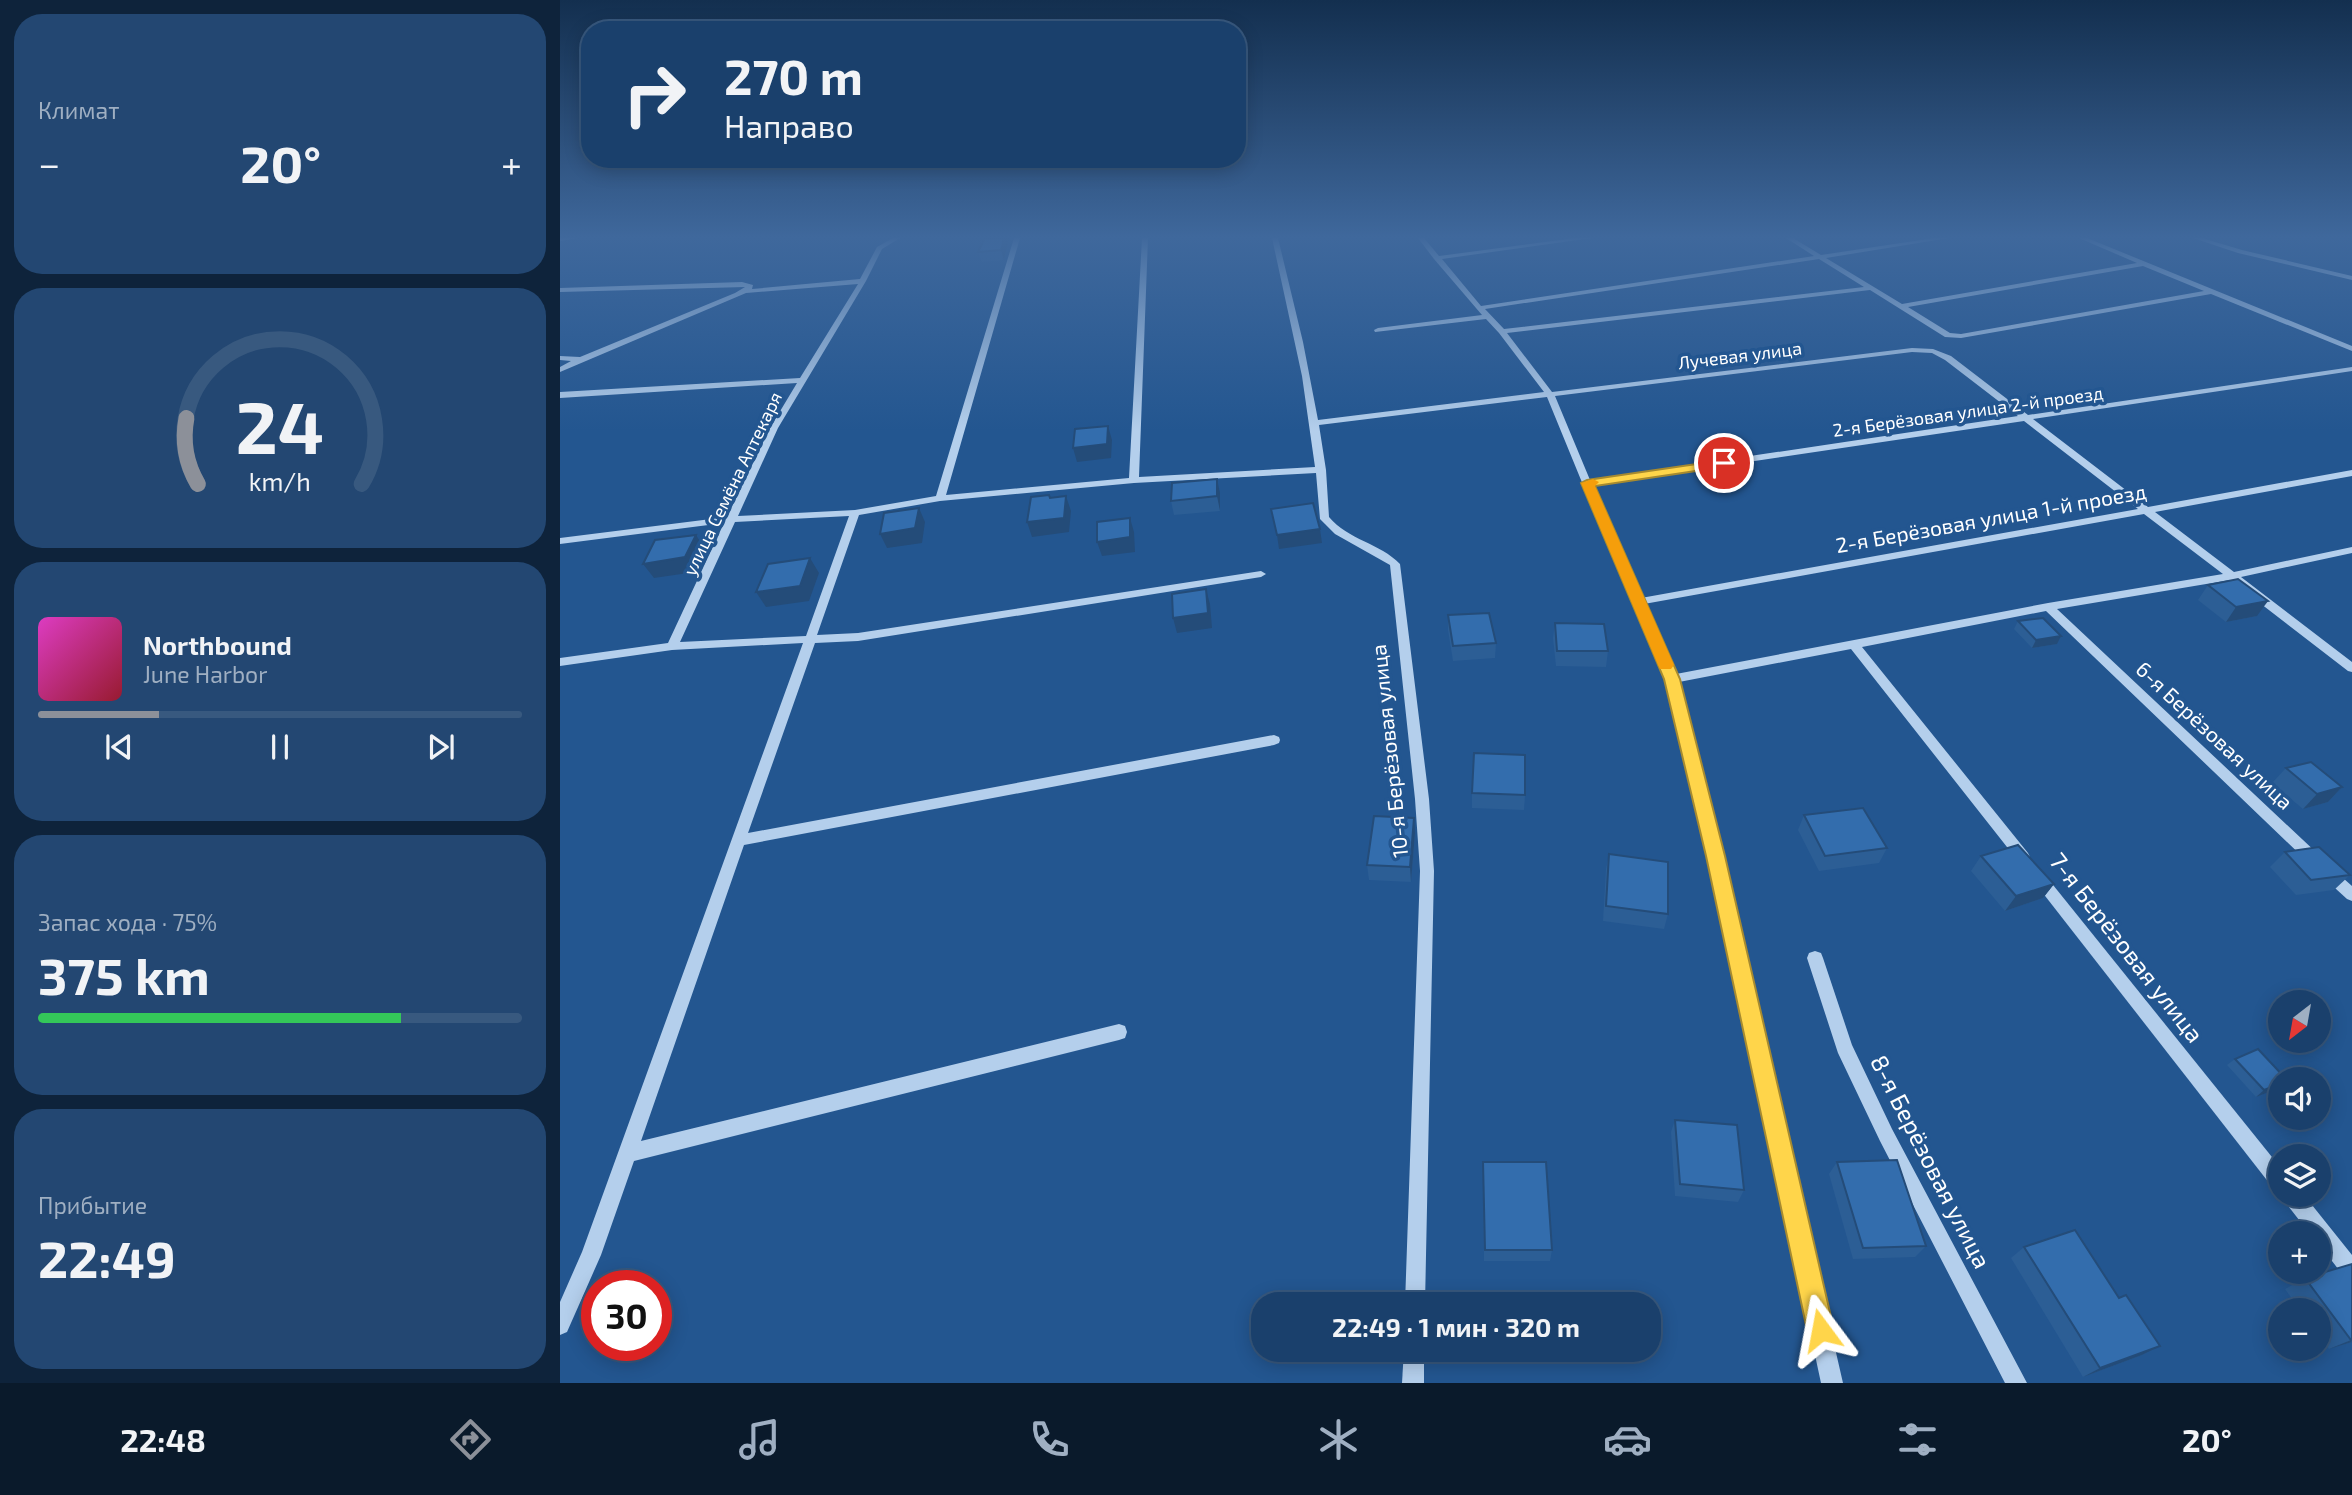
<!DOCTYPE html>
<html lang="ru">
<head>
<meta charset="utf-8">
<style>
  :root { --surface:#1a406c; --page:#234772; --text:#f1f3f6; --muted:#9fafc2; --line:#38597f; --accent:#8c9099 }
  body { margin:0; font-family:"Exo 2",sans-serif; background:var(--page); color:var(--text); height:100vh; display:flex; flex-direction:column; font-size:26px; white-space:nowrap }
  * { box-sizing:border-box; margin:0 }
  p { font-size:23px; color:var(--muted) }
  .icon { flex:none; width:38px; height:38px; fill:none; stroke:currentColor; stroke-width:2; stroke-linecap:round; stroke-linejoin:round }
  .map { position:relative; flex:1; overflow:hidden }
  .side { display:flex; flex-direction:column; gap:14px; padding:14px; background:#0e233b; width:560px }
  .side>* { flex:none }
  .guide { position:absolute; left:21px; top:21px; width:665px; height:147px; border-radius:28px; box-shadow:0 4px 18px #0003,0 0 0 2px var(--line); background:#1a406c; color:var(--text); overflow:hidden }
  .needle { width:46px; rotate:211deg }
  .fabs { position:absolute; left:1708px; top:990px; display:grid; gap:14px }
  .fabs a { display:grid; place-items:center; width:63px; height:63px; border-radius:50%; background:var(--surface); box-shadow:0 4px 18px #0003,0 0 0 2px var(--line); font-size:35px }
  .speed { position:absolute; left:21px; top:1270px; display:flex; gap:14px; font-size:35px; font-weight:700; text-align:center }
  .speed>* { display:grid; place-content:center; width:91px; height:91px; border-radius:50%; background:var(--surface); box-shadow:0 4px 18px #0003,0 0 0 2px var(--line); line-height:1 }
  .speed .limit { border:10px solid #d22; background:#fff; color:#111 }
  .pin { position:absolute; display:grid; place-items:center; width:60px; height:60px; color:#fff; margin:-30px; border:4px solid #fff; border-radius:50%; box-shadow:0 2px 7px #0007 }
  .me { position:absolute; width:77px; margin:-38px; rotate:347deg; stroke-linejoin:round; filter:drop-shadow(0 0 5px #0008) }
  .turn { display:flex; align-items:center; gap:24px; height:147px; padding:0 28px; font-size:32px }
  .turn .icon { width:91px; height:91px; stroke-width:2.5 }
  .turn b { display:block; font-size:49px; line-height:60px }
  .big { font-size:52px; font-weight:700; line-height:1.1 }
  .side .widget { flex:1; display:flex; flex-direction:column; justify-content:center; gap:10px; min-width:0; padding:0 24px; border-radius:28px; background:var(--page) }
  .side .dial { align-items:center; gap:0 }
  .dial svg { height:182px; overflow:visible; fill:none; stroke:var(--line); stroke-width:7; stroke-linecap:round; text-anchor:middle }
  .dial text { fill:var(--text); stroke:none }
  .song { display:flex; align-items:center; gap:21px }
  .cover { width:84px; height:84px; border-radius:10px; background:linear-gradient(135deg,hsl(310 70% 55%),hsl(350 70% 35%)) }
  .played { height:7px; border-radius:4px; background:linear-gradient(90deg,var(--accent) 25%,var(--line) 25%) }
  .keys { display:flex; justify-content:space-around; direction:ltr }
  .heat { display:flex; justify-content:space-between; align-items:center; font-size:38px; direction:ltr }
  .charge { height:10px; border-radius:5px; background:linear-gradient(90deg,#34c759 75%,var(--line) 0) }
  .trip { position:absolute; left:691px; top:1292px; width:410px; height:70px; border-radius:28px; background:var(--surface); box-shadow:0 4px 18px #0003,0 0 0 2px var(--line); font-weight:700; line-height:70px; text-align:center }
  .tab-bar { display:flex; height:112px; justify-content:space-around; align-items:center; background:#0a1a2b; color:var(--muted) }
  .tab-bar .icon { width:49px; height:49px }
  .tab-bar .selected { color:var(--accent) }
  .tab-bar b { font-size:32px; color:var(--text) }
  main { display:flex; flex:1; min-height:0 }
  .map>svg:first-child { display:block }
</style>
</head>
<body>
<main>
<section class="side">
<div class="widget"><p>Климат</p>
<div class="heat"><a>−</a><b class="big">20°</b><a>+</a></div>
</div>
<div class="widget dial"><svg viewBox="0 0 100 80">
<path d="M14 69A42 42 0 1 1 86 69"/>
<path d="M14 69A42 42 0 0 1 9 40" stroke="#8c9099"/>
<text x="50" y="56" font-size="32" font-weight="700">24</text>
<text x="50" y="72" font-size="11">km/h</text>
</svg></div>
<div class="widget">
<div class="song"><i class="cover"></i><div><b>Northbound</b><p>June Harbor</p></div></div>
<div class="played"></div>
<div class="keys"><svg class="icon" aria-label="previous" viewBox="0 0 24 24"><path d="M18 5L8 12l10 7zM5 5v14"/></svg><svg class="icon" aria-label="pause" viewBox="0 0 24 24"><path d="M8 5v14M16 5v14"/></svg><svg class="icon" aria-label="next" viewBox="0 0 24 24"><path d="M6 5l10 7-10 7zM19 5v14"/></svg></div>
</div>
<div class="widget"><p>Запас хода · 75%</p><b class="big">375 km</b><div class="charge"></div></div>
<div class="widget"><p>Прибытие</p><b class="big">22:49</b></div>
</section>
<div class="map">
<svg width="1792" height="1383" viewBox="0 0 1792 1383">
  <rect width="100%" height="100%" fill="#235690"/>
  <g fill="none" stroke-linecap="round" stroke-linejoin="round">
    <!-- minor -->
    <g fill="#b4cfec" fill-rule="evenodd">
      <polygon points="0,238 17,238 0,241"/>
      <path d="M333,238H340L322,249L306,281L218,428L178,516L295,510L376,496L454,238H460L386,495L569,478L582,238H588L579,477L755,467L742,376L712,238H718L743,342L758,420L984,392L939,333L926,319L815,332L814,330L818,328L922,315L874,259L858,238H864L879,256L1015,238H1032L882,259L921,306L1254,256L1226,238H1233L1261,255L1374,238H1389L1266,258L1342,304L1577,263L1519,238H1527L1792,346V351L1651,294L1401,338L1385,337L1310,290L947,333L992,392L1352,348L1373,349L1391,356L1468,415L1792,367V371L1473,419L1588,507L1792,470V476L1595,512L1674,572L1792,547V553L1681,577L1792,662V672L1788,671L1670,580L1497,609L1759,855L1761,859L1759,863L1754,865L1749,863L1486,611L1302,647L1468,853L1470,857L1468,861L1463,863L1458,861L1291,649L1119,682L1162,856L1283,1383H1261L1148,856L1106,679L1071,602L987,397L759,425L766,470L769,517C788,540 820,543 840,564L869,799L874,871L865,1304H845L860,871L855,799L830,565L775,534L760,519L756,473L574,483L380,501L299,515L257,635L298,633L701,571L706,574L701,577L298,641L255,643L188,833L714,735L719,737L720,740L719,743L714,745L184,845L81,1141L559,1024L565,1026L567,1032L565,1038L559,1040L74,1161L41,1255L7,1332L0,1335V1302L22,1252L243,643L112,650L0,666V658L108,643L164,523L0,544V538L167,517L210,428L237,383L0,398V392L240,378L298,284L186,293L0,372V367L11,361L0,360V356L20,357L175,293L185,287L0,292V288L182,282L193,285L192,289L300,279L317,247ZM1259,259L1304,287L944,329L925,309ZM1583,266L1644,291L1401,334L1390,333L1348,307ZM1352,352L1372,353L1385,360L1458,416L1030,480L995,396ZM1464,421L1578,509L1081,598L1033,485ZM1584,514L1663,574L1488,603L1116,674L1084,604ZM289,516L246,636L120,642L175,522Z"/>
      <polygon points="1633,238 1642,238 1682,250 1792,276 1792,280 1678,253"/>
      <polygon points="1769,868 1774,870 1792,886 1792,901 1787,899 1764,878 1762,874 1764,870"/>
      <polygon points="1480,873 1485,875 1720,1167 1720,1190 1713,1188 1475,883 1473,879 1475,875"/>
      <polygon points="1255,951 1261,953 1263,958 1292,1045 1332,1129 1467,1383 1445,1383 1320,1141 1278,1053 1247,958 1249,953"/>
      <polygon points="1723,1195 1744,1195 1792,1255 1792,1281 1785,1278 1759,1244 1759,1234 1750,1234 1725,1202"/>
      <polygon points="844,1349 864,1349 864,1383 842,1383"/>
    </g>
  </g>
  <!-- wall -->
  <g fill="#2c5e95">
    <polygon points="449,238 444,260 422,262 418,252"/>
    <polygon points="660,493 660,511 614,515 611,501"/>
    <polygon points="1648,585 1697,616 1666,622 1638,600"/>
    <polygon points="888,615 936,643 935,658 893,661 888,630"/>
    <polygon points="1458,621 1497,644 1472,648 1454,629"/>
    <polygon points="995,623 1048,651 1046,667 996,666 993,638"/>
    <polygon points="1726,768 1782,787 1768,802 1743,809 1712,783"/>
    <polygon points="912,793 965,795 964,810 912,808"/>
    <polygon points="1244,815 1327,848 1319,863 1259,871 1238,830"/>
    <polygon points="855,833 851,882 809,880 807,865"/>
    <polygon points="1725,852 1790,875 1774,890 1736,895 1710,867"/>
    <polygon points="1049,854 1108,914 1104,929 1043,921 1046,869"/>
    <polygon points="1421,856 1494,884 1483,898 1445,911 1411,871"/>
    <polygon points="1675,1059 1720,1080 1720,1087 1696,1097 1667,1065"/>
    <polygon points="1115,1120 1184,1190 1178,1202 1115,1196 1111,1132"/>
    <polygon points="923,1162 992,1250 990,1261 924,1261"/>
    <polygon points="1277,1162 1366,1246 1355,1257 1293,1259 1269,1174"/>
    <polygon points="1464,1247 1559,1298 1600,1346 1582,1355 1523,1377 1451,1258"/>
    <polygon points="1792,1264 1792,1342 1769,1349 1759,1335 1759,1311 1741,1311 1725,1289 1745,1278"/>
  </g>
  <!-- shaded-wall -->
  <g fill="#244c79">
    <polygon points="444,238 449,238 444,260 441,250"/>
    <polygon points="548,426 552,440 551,458 517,462 513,448"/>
    <polygon points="657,479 660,493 660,511 657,496"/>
    <polygon points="506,496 511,511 509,532 472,537 467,522"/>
    <polygon points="359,508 365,522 362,543 327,548 320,534"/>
    <polygon points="570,518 574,532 575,552 542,556 537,542"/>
    <polygon points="760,529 762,543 719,549 717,535"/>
    <polygon points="136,535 145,549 135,572 94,578 83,564"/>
    <polygon points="250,558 259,573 249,601 206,607 196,592"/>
    <polygon points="646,589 650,604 652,628 617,633 613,618"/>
    <polygon points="1708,601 1697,616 1666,622 1676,607"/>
    <polygon points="1501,636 1497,644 1472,648 1476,640"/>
    <polygon points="1782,787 1768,802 1743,809 1757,794"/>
    <polygon points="854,818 855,833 851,882 850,867"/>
    <polygon points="1494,884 1483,898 1445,911 1456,896"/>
    <polygon points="1720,1084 1719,1088 1696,1097 1704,1090"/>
    <polygon points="1791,1340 1792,1342 1769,1349"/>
    <polygon points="1600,1346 1582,1355 1523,1377 1540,1368"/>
  </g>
  <!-- building -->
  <g fill="#336dad" stroke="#244c79" stroke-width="2">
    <polygon points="425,238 444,238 441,250 418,252"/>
    <polygon points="548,426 547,444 513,448 515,429"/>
    <polygon points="657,479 657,496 611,501 612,483"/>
    <polygon points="489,495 490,498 506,496 504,518 467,522 471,497"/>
    <polygon points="753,503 760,529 717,535 711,509"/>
    <polygon points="359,508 355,528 320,534 324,513"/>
    <polygon points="570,518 570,537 537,542 537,522"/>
    <polygon points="136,535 125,557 83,564 95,540"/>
    <polygon points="250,558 240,586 196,592 208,564"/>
    <polygon points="1678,579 1708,601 1676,607 1648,585"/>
    <polygon points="646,589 648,613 613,618 612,594"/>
    <polygon points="929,613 936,643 893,646 888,615"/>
    <polygon points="1483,618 1501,636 1476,640 1458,621"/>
    <polygon points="995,623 1044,624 1048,651 997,651"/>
    <polygon points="914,753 965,755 965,795 912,793"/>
    <polygon points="1751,762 1782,787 1757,794 1726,768"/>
    <polygon points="1303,808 1327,848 1265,856 1244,815"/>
    <polygon points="814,816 854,818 850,867 807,865"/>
    <polygon points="1458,845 1494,884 1456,896 1421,856"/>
    <polygon points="1759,847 1790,875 1751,880 1725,852"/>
    <polygon points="1049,854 1108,862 1108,914 1046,906"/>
    <polygon points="1698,1049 1727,1080 1720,1080 1720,1084 1704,1090 1675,1059"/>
    <polygon points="1115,1120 1177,1125 1184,1190 1120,1184"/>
    <polygon points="1337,1160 1366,1246 1303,1248 1277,1162"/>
    <polygon points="923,1162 986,1162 992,1250 925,1250"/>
    <polygon points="1515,1230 1559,1298 1566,1295 1600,1346 1540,1368 1464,1247"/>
    <polygon points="1792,1264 1792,1340 1791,1340 1745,1278"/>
  </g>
  <!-- sky -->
  <linearGradient id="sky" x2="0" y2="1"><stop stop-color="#132f4f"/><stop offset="0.55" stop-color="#3f689c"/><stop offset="1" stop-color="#3f689c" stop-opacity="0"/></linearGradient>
  <rect width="1792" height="431" fill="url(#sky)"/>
  <!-- route -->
  <polygon fill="#ffd54a" stroke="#a68a30" stroke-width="2" points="1164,460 1170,463 1169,466 1035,486 1120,679 1165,856 1274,1330 1270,1340 1261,1344 1251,1340 1247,1330 1146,856 1104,679 1021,483 1027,480"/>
  <!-- slow -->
  <polygon fill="#f59e0b" points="1033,479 1039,482 1035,486 1114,665 1111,669 1100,669 1098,665 1021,483"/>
  <g text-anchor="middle" stroke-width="7" stroke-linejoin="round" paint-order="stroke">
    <!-- far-street labels -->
    <g font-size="18" fill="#fff" stroke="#235690">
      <text transform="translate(1180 356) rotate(-7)" y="6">Лучевая улица</text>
      <text transform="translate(1408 412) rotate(-8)" y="6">2-я Берёзовая улица 2-й проезд</text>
      <text transform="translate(173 484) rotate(-64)" y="6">улица Семёна Аптекаря</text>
    </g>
    <!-- street labels -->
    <g font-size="21" fill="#fff" stroke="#235690">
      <text transform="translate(1431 519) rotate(-10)" y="7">2-я Берёзовая улица 1-й проезд</text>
      <text transform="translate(1654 736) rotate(43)" y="7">6-я Берёзовая улица</text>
      <text transform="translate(830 751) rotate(-96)" y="7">10-я Берёзовая улица</text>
    </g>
    <!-- near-street labels -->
    <g font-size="24" fill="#fff" stroke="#235690">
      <text transform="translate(1566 948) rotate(52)" y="8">7-я Берёзовая улица</text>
      <text transform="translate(1370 1162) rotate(63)" y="8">8-я Берёзовая улица</text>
    </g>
  </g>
</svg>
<div class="fabs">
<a><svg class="needle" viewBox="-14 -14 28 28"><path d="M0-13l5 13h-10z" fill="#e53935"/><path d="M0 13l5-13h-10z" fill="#9fafc2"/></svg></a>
<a><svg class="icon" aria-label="sound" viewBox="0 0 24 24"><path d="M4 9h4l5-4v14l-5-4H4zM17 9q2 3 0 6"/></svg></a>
<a><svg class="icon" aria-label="layers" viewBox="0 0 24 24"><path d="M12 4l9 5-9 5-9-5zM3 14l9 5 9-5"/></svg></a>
<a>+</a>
<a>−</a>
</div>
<div class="speed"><div class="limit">30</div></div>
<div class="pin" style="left:1164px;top:463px;background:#d93025"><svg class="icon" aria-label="arrive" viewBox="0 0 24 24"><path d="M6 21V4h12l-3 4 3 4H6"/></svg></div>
<svg class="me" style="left:1261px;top:1330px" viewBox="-20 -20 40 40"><path d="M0-17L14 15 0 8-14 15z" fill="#ffd54a" stroke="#fff" stroke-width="4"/></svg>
<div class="trip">22:49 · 1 мин · 320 m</div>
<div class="guide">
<div class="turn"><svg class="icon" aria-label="right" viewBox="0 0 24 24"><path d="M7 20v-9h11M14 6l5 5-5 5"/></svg><div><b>270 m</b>Направо</div></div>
</div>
</div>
</main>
<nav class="tab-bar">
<b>22:48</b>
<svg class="icon selected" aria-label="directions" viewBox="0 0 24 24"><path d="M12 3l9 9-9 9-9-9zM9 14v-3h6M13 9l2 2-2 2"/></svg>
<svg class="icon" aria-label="music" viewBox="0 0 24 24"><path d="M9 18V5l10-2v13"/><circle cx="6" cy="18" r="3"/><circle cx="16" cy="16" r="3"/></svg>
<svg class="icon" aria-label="phone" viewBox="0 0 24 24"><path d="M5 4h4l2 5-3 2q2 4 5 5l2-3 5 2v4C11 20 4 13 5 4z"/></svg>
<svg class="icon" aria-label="climate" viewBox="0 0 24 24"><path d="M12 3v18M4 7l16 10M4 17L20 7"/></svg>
<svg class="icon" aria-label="car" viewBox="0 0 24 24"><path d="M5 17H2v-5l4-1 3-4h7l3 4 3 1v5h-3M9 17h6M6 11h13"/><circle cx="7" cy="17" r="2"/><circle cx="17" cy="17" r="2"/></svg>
<svg class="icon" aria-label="filters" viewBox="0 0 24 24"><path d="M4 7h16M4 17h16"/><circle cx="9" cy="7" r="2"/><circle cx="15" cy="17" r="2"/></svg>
<b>20°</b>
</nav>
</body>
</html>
